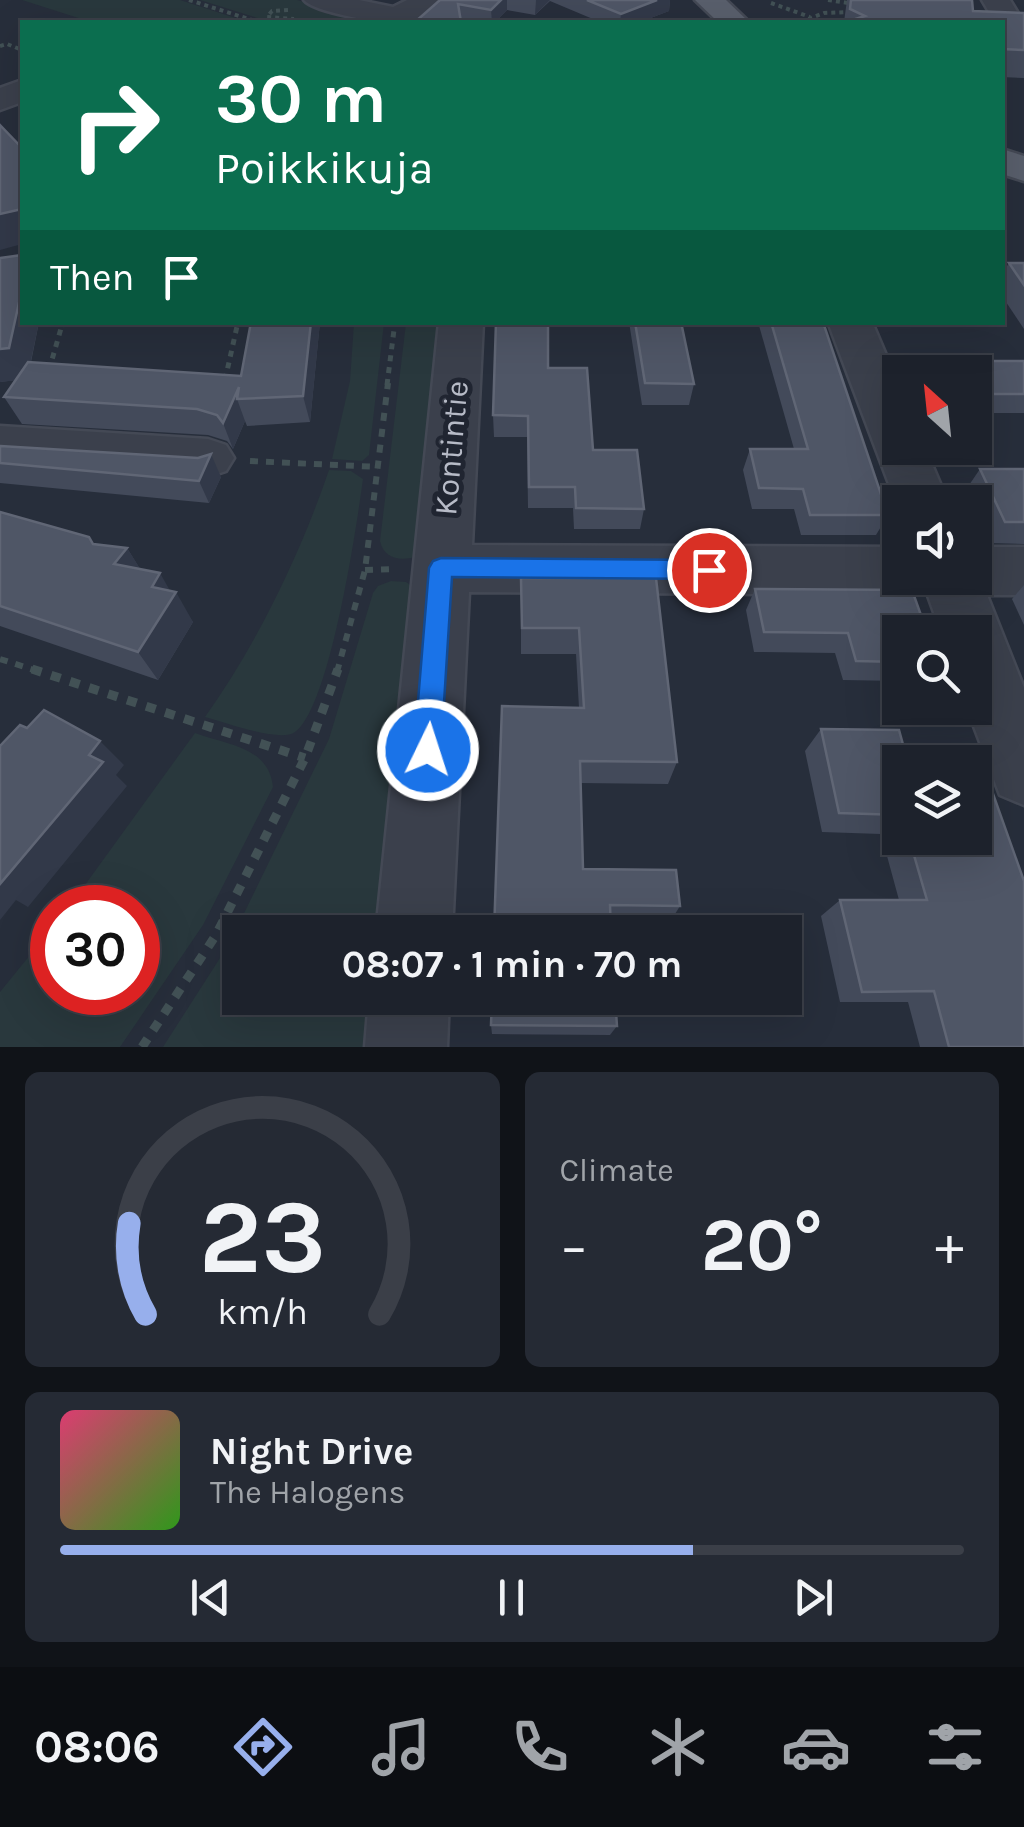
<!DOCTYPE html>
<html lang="en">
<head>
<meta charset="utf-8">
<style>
  :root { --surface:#1d222c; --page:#252a34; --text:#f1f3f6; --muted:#a0a4a9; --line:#3b3f48; --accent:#97afec }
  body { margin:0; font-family:Karla,sans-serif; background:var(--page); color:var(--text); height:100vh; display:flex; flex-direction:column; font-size:38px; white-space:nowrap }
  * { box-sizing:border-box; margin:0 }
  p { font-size:32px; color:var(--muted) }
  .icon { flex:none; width:55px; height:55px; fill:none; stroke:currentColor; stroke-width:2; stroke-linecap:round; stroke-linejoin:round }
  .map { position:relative; height:1047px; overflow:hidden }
  .drawer { display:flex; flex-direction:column; gap:25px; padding:25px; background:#101318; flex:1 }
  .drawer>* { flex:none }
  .banner { position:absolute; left:20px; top:20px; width:985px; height:305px; border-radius:0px; box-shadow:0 10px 40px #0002,0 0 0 2px var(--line); background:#0b6e4f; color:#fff; overflow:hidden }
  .needle { width:65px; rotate:333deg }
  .fabs { position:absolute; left:882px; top:355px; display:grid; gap:20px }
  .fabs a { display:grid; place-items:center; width:110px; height:110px; border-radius:0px; background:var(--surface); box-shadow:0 10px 40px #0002,0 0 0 2px var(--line); font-size:50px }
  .speed { position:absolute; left:30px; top:885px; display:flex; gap:20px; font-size:50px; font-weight:700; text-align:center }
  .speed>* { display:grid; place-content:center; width:130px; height:130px; border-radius:50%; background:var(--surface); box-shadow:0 10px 40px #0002,0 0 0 2px var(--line); line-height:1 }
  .speed .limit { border:15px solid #d22; background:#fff; color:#111 }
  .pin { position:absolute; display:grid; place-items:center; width:85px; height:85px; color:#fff; margin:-42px; border:5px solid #fff; border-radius:50%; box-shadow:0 2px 10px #0007 }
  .me { position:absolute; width:110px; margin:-55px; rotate:4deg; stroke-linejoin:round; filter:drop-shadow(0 0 8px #0008) }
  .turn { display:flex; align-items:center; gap:35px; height:210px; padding:0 30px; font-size:45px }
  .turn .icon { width:130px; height:130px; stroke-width:2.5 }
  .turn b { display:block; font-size:70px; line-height:85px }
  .then { display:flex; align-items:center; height:95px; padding:0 30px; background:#0003; gap:20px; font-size:38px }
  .big { font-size:75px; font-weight:700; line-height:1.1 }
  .drawer .widget { flex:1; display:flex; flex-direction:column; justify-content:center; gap:15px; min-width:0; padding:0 35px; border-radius:15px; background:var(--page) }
  .drawer .dial { align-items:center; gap:0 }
  .dial svg { height:260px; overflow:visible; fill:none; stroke:var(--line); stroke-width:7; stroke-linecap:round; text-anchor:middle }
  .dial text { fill:var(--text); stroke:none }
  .song { display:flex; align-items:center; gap:30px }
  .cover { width:120px; height:120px; border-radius:15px; background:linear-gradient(135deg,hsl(340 70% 55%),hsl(110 70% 35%)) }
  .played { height:10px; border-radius:5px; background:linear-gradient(90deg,var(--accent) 70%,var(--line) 70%) }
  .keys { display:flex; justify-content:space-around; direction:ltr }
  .heat { display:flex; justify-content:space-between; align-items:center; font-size:55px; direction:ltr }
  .drawer .tiles { flex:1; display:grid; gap:25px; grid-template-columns:1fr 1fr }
  .widget:last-child { grid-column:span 2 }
  .trip { position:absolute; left:222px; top:915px; width:580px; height:100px; border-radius:0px; background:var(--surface); box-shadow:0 10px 40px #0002,0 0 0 2px var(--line); font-weight:700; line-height:100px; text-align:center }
  .menu { display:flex; height:160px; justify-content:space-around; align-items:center; background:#0c0e12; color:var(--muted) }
  .menu .icon { width:70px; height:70px }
  .menu .current { color:var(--accent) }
  .menu b { font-size:45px; color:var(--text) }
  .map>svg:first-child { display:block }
</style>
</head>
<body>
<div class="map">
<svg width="1024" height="1047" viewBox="0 0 1024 1047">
  <rect width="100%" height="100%" fill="#272e3b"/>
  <!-- green -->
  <g fill="#29383d">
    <polygon points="22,0 180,0 248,22 91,22"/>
    <polygon points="200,0 297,0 383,22 270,22"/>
    <polygon points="354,323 384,323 369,455 362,461 332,459 350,381"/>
    <path d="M406,323H440L415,557C400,561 384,559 380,541Z"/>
    <path d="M329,470L351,471L363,479C357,524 330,708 295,732C280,743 224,722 205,717C257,644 300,555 329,470Z"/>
    <polygon points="391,581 406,582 416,589 383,932 240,932 240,998 376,998 372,1047 163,1047 229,944 329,739 373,593 378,586"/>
    <path d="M195,733C228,745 269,747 273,787L203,925L120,1047H0V992L52,928V992H138V908L69,907Z"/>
  </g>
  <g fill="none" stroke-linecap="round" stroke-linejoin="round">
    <!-- minor casing -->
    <g stroke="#444955" stroke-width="5">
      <g id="minor">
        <path d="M304,0H359L393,7L407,0H443C435,10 415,21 402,22C385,25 313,12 304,0Z"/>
        <polygon points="982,0 1010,0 1024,23 1021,31 1002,32 1002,22 995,22"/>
        <polygon points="22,80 22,102 0,110 0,88"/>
        <polygon points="439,322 483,322 472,545 900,547 900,578 975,578 975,547 1024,547 1024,595 987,595 1024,688 1024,805 1000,795 967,708 975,708 975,632 941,632 923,582 920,588 900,595 469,592 452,932 376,932"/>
        <polygon points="828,322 872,322 900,388 900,448 925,448 948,502 900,502 900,513"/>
        <polygon points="0,426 208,439 226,445 234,458 226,471 208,477 0,464"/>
        <polygon points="369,998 449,998 447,1047 365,1047"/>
      </g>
    </g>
    <!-- major casing -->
    <g stroke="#444955" stroke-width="5">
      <g id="major">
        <polygon points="695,0 726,0 749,22 718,22"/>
        <polygon points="1002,149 1024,156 1024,181 1002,174"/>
      </g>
    </g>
    <!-- path-far3 -->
    <g stroke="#425155" stroke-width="4" stroke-dasharray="4 4" stroke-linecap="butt">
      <polyline points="189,0 258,22"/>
      <polyline points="828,0 855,4"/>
      <polyline points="771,3 810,17"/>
      <polyline points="288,10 272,11 267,17 294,19"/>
      <polyline points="801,22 824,13 850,12"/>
      <polyline points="0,46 7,44 22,50"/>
    </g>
    <!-- path-far2 -->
    <g stroke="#425155" stroke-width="5" stroke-dasharray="6 6" stroke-linecap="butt">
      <polyline points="49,370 62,325 77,322"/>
      <polyline points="225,380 238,322"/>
      <polyline points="387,385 395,322"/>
    </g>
    <!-- path-far1 -->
    <g stroke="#425155" stroke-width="6" stroke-dasharray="8 8" stroke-linecap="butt">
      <polyline points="250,461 378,467"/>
      <polyline points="365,570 394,569"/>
      <polyline points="0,659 40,672"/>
      <polyline points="337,672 365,570 388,383"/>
    </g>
    <!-- path -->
    <g stroke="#425155" stroke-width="9" stroke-dasharray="10 10" stroke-linecap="butt">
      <polyline points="32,669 305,758"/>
      <polyline points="142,1047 216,935 305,758 338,669"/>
    </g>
    <!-- minor -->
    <use href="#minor" fill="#3b404c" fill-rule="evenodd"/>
    <!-- major -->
    <use href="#major" fill="#595f6c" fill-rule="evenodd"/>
  </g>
  <!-- wall -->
  <g fill="#434a5a" fill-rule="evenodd">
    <polygon points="440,0 670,0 669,11 640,22 600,22 550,1 535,15 507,10 495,22 470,22 461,21"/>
    <polygon points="847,0 972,0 973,11 1024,13 1024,78 1002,77 1002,22 844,22"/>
    <polygon points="1009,263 1024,263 1024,329 1002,296 1002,274"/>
    <polygon points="22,322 39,322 31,362 241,376 320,322 310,422 247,426 245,421 233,449 227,441 208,435 22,424 4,397 16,380 0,382"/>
    <polygon points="629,322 681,322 694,384 689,405 642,405"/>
    <polygon points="758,322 823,322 888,515 876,535 801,535 794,509 752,509 743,470 750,449 794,449"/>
    <polygon points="972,361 1024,361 1024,413 977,413 975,409 975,372 966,372"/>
    <polygon points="548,368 593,450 644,509 640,529 574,529 573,508 528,508 527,437 494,437 493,415"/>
    <polygon points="0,446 221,477 209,503 0,483"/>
    <polygon points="980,469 1024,469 1024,544 989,543 975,513 975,502 970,502 965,491"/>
    <polygon points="0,512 93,544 127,548 140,569 170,591 193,622 158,680 0,626"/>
    <polygon points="521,578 656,578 677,762 668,784 580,783 583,869 676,870 680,906 670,922 610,921 611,932 494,932 502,706 579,708 576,654 521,654"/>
    <polygon points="1024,585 1024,625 1012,599"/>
    <polygon points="755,589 900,632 900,681 843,680 835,653 754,652 746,610"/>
    <path d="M821,729L899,730L907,759L981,760L1024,881V1047H920L908,1002H840L821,916L840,900H899L881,834L822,832L805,751ZM900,762H975V838H900Z"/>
    <polygon points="491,1025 617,1026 610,1035 492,1034"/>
  </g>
  <!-- shaded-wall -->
  <g fill="#323949">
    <polygon points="501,0 507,0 507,10 495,22 492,22 491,10"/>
    <polygon points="536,0 550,0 535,15"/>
    <polygon points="657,0 670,0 669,11 640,22 620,22 621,14"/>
    <polygon points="22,209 22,244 0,250 0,214"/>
    <polygon points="22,289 22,322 39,322 27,379 0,382 0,349"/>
    <polygon points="311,322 320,322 310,422 303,396"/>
    <polygon points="239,387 237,399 245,421 233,449 223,423"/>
    <polygon points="211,454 221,477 209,503 199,481"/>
    <polygon points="127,548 146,578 114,564"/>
    <polygon points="160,573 173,596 176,592 193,622 158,680 138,652 152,587"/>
    <polygon points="100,741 124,765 116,775 127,786 28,907 16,900 0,920 0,884 89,755"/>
  </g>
  <!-- building -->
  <g fill="#4f5666" stroke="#606675" stroke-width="2.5">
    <polygon points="440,0 501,0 491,10 458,4 461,22 415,22"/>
    <polygon points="587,0 657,0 621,14"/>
    <polygon points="851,0 972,0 973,11 1024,13 1024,50 1002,49 1002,22 852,22 849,21 865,16 850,9"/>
    <polygon points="0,125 22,148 22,209 0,214"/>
    <polygon points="22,255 22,289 9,348 0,349 0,258"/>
    <polygon points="1009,263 1024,263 1024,285"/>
    <polygon points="251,322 311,322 303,396 237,399 239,387 223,423 217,415 197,409 4,397 28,362 241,376"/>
    <polygon points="496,322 548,322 548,368 587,368 593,450 637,450 644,509 576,508 575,487 529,487 528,416 493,415"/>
    <polygon points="635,322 681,322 694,384 645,383"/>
    <polygon points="771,322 823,322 888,515 810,515 803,489 759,488 750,449 808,449"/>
    <polygon points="972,361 1024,361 1024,394 989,394"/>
    <polygon points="0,446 198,458 211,454 199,481 0,463"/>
    <polygon points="980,469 1024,469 1024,522 1005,522"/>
    <polygon points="0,512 89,537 93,544 127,548 114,564 160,573 152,587 176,592 138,652 0,606"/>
    <polygon points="521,578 656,578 677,762 580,761 583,869 676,870 680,906 610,905 611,932 494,932 502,706 584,708 579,628 522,628"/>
    <polygon points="755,589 912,590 927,632 900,632 900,662 856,661 848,633 764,632"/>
    <polygon points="44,710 100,741 89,755 103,762 0,884 0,746 20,725 27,728"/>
    <polygon points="821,729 899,730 907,759 981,760 1024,881 1024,1047 949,1047 934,991 862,992 840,900 927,900 909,838 975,838 975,762 900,762 900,815 839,813"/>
    <polygon points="492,998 615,998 617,1026 491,1025"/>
  </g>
  <!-- route -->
  <polygon fill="#1a73e8" stroke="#114b97" stroke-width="2.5" points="441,558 709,560 717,563 721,570 717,576 709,579 452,577 441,750 437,759 428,763 418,759 414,750 429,568 433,561"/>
  <g text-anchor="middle" stroke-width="10" stroke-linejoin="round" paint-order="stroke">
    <!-- street labels -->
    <g font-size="32" fill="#b7bbc7" stroke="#202531">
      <text transform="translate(451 448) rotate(-85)" y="11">Kontintie</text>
    </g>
  </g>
</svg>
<div class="fabs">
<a><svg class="needle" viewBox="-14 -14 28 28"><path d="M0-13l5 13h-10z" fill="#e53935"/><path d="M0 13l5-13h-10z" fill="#a0a4a9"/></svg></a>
<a><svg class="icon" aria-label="sound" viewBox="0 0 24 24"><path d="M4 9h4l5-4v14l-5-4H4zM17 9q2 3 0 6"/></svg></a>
<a><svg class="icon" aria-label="search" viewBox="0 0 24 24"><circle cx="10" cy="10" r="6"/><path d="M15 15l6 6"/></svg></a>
<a><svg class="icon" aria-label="layers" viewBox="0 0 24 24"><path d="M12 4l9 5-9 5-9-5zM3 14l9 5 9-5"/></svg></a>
</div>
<div class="speed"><div class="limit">30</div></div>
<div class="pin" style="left:709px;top:570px;background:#d93025"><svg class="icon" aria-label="arrive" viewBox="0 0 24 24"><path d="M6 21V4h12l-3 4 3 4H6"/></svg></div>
<svg class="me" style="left:428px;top:750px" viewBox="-20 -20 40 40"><circle r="17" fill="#1a73e8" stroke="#fff" stroke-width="3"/><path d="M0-11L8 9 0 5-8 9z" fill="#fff"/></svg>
<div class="trip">08:07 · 1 min · 70 m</div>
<div class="banner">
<div class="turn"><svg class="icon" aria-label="right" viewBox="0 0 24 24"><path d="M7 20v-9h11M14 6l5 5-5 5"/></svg><div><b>30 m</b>Poikkikuja</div></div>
<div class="then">Then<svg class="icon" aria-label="arrive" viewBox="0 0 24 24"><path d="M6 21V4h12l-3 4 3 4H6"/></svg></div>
</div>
</div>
<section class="drawer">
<div class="tiles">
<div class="widget dial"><svg viewBox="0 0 100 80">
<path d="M14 69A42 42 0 1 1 86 69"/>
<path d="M14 69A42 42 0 0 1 9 41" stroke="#97afec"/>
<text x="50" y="56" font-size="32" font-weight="700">23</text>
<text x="50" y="72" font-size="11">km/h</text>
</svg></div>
<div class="widget"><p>Climate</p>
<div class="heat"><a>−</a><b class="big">20°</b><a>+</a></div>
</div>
<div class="widget">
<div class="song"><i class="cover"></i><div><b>Night Drive</b><p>The Halogens</p></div></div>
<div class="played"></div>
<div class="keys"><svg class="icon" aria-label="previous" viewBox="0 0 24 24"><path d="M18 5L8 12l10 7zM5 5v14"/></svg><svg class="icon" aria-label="pause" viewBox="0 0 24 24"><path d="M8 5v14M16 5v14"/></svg><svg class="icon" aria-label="next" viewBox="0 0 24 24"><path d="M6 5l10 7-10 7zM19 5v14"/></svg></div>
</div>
</div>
</section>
<nav class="menu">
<b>08:06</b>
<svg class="icon current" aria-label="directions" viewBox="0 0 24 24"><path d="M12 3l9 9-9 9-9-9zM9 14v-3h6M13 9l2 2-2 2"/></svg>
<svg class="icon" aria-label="music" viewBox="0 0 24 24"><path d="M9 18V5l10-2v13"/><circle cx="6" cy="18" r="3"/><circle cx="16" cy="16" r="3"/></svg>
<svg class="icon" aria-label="phone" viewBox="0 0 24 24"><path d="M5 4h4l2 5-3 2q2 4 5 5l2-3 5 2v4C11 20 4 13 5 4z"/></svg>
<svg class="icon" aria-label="climate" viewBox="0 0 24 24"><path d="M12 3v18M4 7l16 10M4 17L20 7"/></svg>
<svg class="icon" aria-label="car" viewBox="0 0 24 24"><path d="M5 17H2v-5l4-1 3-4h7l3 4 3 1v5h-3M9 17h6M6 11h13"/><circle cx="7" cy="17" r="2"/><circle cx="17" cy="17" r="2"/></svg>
<svg class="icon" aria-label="filters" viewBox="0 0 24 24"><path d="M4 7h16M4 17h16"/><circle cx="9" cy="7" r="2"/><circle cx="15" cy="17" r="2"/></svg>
</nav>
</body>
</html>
